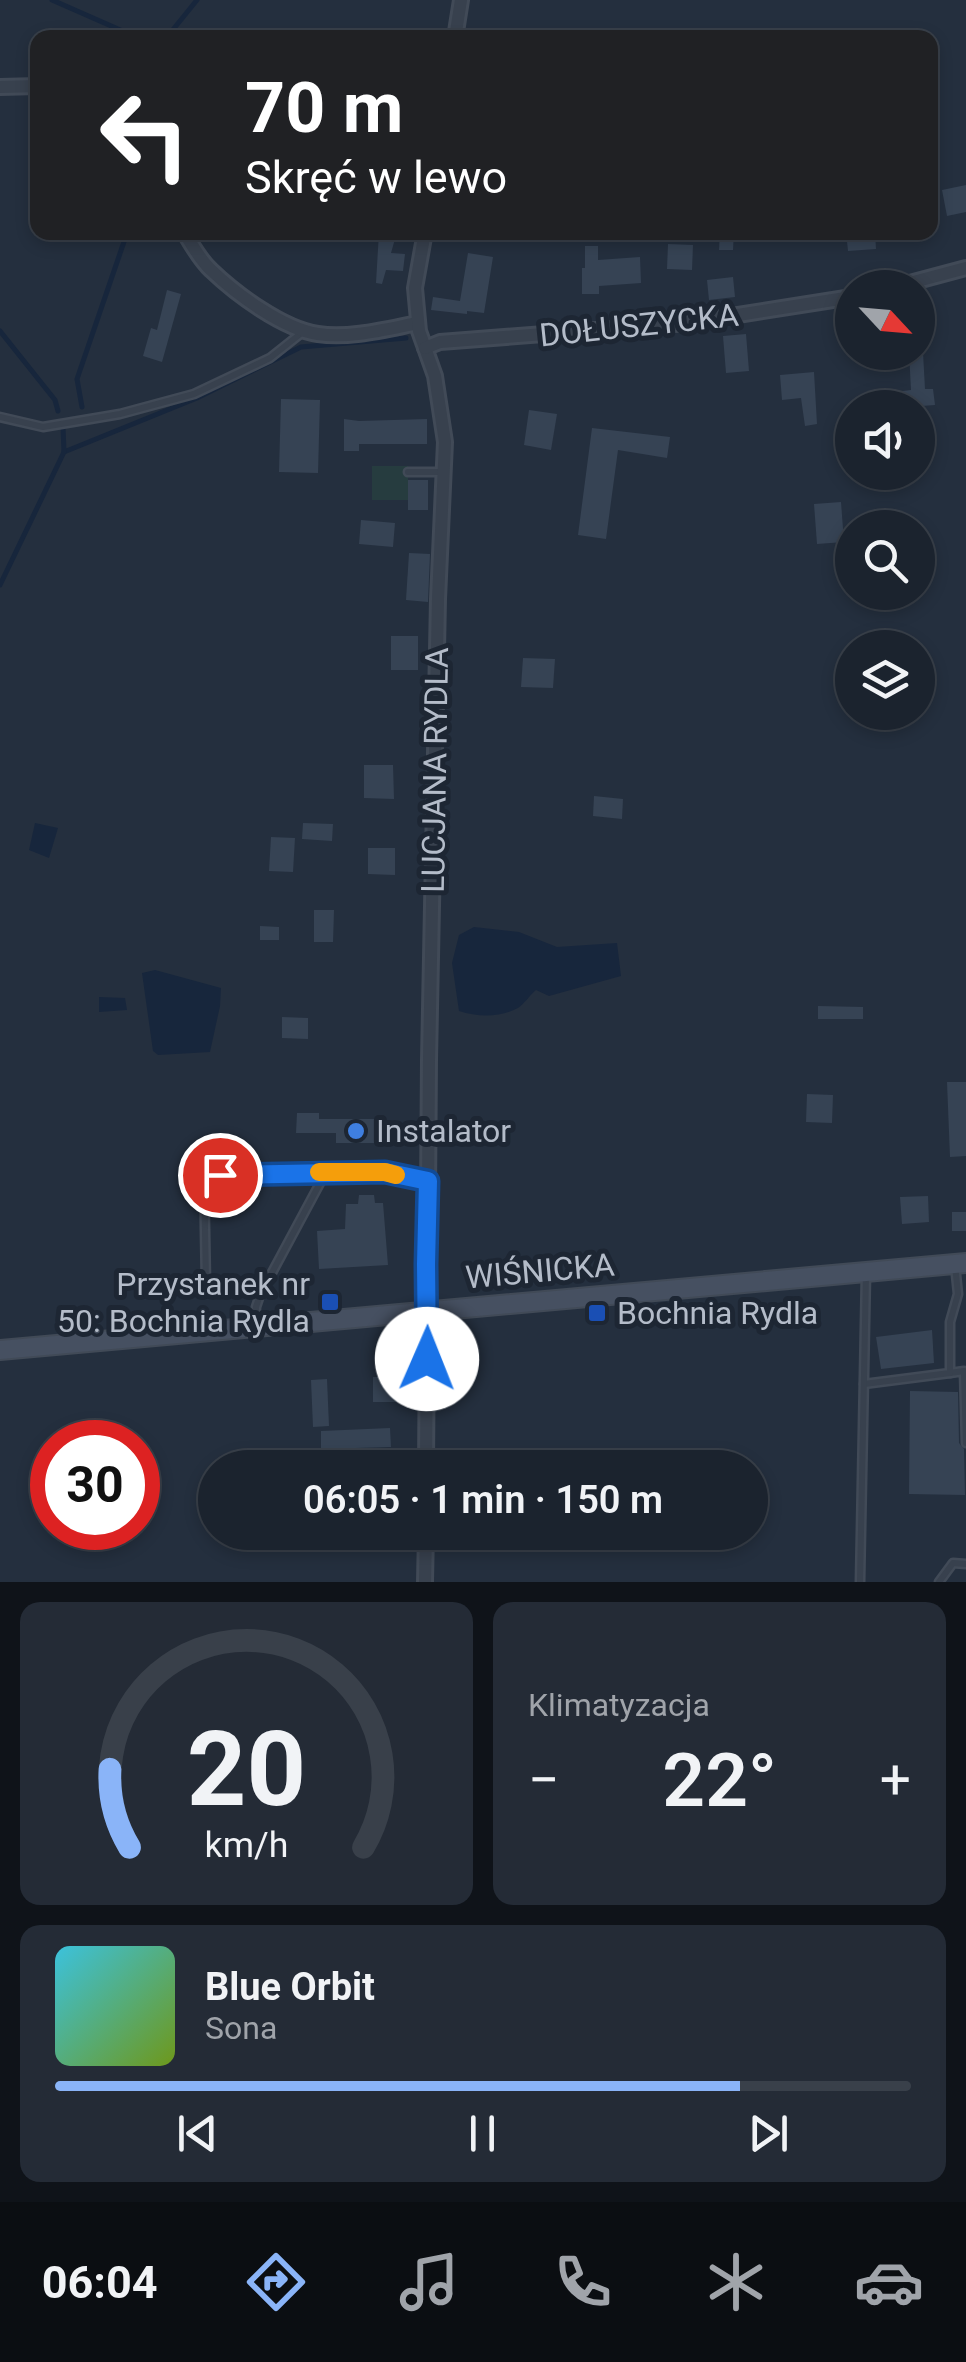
<!DOCTYPE html>
<html lang="pl">
<head>
<meta charset="utf-8">
<style>
  :root { --surface:#1b232e; --page:#242b36; --text:#f1f3f6; --muted:#a0a4aa; --line:#39404a; --accent:#8ab4f8 }
  body { margin:0; font-family:Roboto,sans-serif; background:var(--page); color:var(--text); height:100vh; display:flex; flex-direction:column; font-size:38px; white-space:nowrap }
  * { box-sizing:border-box; margin:0 }
  p { font-size:32px; color:var(--muted) }
  .icon { flex:none; width:55px; height:55px; fill:none; stroke:currentColor; stroke-width:2; stroke-linecap:round; stroke-linejoin:round }
  .map { position:relative; height:1582px; overflow:hidden }
  .details { display:flex; flex-direction:column; gap:20px; padding:20px; background:#0f1319; flex:1 }
  .details>* { flex:none }
  .guide { position:absolute; left:30px; top:30px; width:908px; height:210px; border-radius:20px; box-shadow:0 5px 15px #0003,0 0 0 2px var(--line); background:#202124; color:#fff; overflow:hidden }
  .needle { width:65px; rotate:116deg }
  .controls { position:absolute; left:835px; top:270px; display:grid; gap:20px }
  .controls a { display:grid; place-items:center; width:100px; height:100px; border-radius:50%; background:var(--surface); box-shadow:0 5px 15px #0003,0 0 0 2px var(--line); font-size:50px }
  .speed { position:absolute; left:30px; top:1420px; display:flex; gap:20px; font-size:50px; font-weight:700; text-align:center }
  .speed>* { display:grid; place-content:center; width:130px; height:130px; border-radius:50%; background:var(--surface); box-shadow:0 5px 15px #0003,0 0 0 2px var(--line); line-height:1 }
  .speed .limit { border:15px solid #d22; background:#fff; color:#111 }
  .pin { position:absolute; display:grid; place-items:center; width:85px; height:85px; color:#fff; margin:-42px; border:5px solid #fff; border-radius:50%; box-shadow:0 2px 10px #0007 }
  .me { position:absolute; width:110px; margin:-55px; rotate:1deg; stroke-linejoin:round; filter:drop-shadow(0 0 8px #0008) }
  .turn { display:flex; align-items:center; gap:35px; height:210px; padding:0 50px; font-size:45px }
  .turn .icon { width:130px; height:130px; stroke-width:2.5 }
  .turn b { display:block; font-size:70px; line-height:85px }
  .big { font-size:75px; font-weight:600; line-height:1.1 }
  .details .tile { flex:1; display:flex; flex-direction:column; justify-content:center; gap:15px; min-width:0; padding:0 35px; border-radius:20px; background:var(--page) }
  .details .dial { align-items:center; gap:0 }
  .dial svg { height:260px; overflow:visible; fill:none; stroke:var(--line); stroke-width:7; stroke-linecap:round; text-anchor:middle }
  .dial text { fill:var(--text); stroke:none }
  .song { display:flex; align-items:center; gap:30px }
  .cover { width:120px; height:120px; border-radius:15px; background:linear-gradient(135deg,hsl(190 70% 55%),hsl(80 70% 35%)) }
  .played { height:10px; border-radius:5px; background:linear-gradient(90deg,var(--accent) 80%,var(--line) 80%) }
  .keys { display:flex; justify-content:space-around; direction:ltr }
  .heat { display:flex; justify-content:space-between; align-items:center; font-size:55px; direction:ltr }
  .details .tiles { flex:1; display:grid; gap:20px; grid-template-columns:1fr 1fr }
  .tile:last-child { grid-column:span 2 }
  .trip { position:absolute; left:198px; top:1450px; width:570px; height:100px; border-radius:50px; background:var(--surface); box-shadow:0 5px 15px #0003,0 0 0 2px var(--line); font-weight:600; line-height:100px; text-align:center }
  .tabs { display:flex; height:160px; justify-content:space-around; align-items:center; background:#0b0e12; color:var(--muted) }
  .tabs .icon { width:70px; height:70px }
  .tabs .selected { color:var(--accent) }
  .tabs b { font-size:45px; color:var(--text) }
  .map>svg:first-child { display:block }
</style>
</head>
<body>
<div class="map">
<svg width="966" height="1582" viewBox="0 0 966 1582">
  <rect width="100%" height="100%" fill="#242f3e"/>
  <!-- green -->
  <rect fill="#263c3f" x="372" y="466" width="36" height="34"/>
  <!-- water -->
  <g fill="#17263c">
    <polygon points="35,823 58,828 49,858 29,850"/>
    <path d="M474,927L519,932L557,947L617,943L621,976L549,996L536,990C530,995 524,1004 518,1008C499,1018 478,1017 459,1011L452,963L459,935Z"/>
    <polygon points="155,970 221,988 220,1006 210,1052 158,1055 153,1051 142,973"/>
    <polygon points="99,997 125,998 127,1010 99,1012"/>
  </g>
  <g fill="none" stroke-linecap="round" stroke-linejoin="round">
    <!-- stream -->
    <g stroke="#17263c" stroke-width="5">
      <polyline points="52,0 134,36 167,37 197,0"/>
      <polyline points="0,331 55,400 58,411"/>
      <polyline points="82,407 77,379 127,233"/>
      <polyline points="64,452 197,398 301,347 406,338"/>
      <polyline points="0,585 64,452 63,427"/>
    </g>
  </g>
  <!-- building -->
  <g fill="#364354">
    <polygon points="966,185 966,212 947,216 942,190"/>
    <polygon points="379,232 397,232 391,253 405,254 403,271 386,270 382,284 376,283"/>
    <polygon points="720,232 734,232 733,250 719,250"/>
    <polygon points="846,232 875,232 876,249 848,251"/>
    <polygon points="668,244 693,245 692,270 667,269"/>
    <polygon points="585,246 598,246 598,260 640,257 641,283 599,286 599,294 582,294 582,268 585,268"/>
    <polygon points="468,253 493,257 484,313 467,311 467,314 431,310 433,297 460,301"/>
    <polygon points="733,277 735,297 709,300 707,280"/>
    <polygon points="167,290 181,294 162,362 143,356 151,328 157,330"/>
    <polygon points="746,334 749,371 726,373 723,336"/>
    <polygon points="909,352 923,352 925,389 933,389 935,405 895,408 894,392 911,390"/>
    <polygon points="814,372 817,424 805,426 801,398 782,400 780,375"/>
    <polygon points="281,399 320,400 318,473 279,472"/>
    <polygon points="529,410 557,414 551,450 524,445"/>
    <polygon points="344,419 359,421 427,419 427,444 359,444 359,451 344,451"/>
    <polygon points="592,428 670,437 667,458 618,450 606,539 578,535"/>
    <rect x="408" y="480" width="20" height="30"/>
    <polygon points="841,502 844,542 817,544 814,504"/>
    <polygon points="361,520 395,523 393,547 359,544"/>
    <polygon points="409,553 430,554 428,602 406,600"/>
    <rect x="391" y="636" width="27" height="34"/>
    <polygon points="523,658 555,659 553,688 521,687"/>
    <polygon points="364,765 393,765 394,799 364,798"/>
    <polygon points="594,796 623,799 622,819 593,816"/>
    <polygon points="303,823 333,824 332,841 302,839"/>
    <polygon points="271,837 295,838 293,872 269,871"/>
    <polygon points="368,848 395,848 395,875 368,874"/>
    <polygon points="314,910 334,910 333,942 314,942"/>
    <polygon points="260,926 279,927 279,940 260,940"/>
    <polygon points="818,1006 863,1007 863,1019 818,1019"/>
    <polygon points="282,1017 308,1018 308,1039 282,1038"/>
    <polygon points="947,1082 966,1082 966,1156 950,1157"/>
    <polygon points="807,1094 833,1095 832,1123 806,1122"/>
    <polygon points="297,1113 319,1113 319,1119 376,1119 376,1143 336,1143 336,1133 296,1133"/>
    <polygon points="359,1195 374,1195 375,1203 383,1203 388,1265 319,1269 317,1231 345,1229 346,1204 358,1204"/>
    <polygon points="928,1196 929,1222 902,1224 900,1197"/>
    <rect x="952" y="1212" width="14" height="19"/>
    <polygon points="932,1330 934,1363 881,1369 876,1337"/>
    <rect x="373" y="1377" width="30" height="25"/>
    <polygon points="327,1379 329,1426 313,1427 311,1380"/>
    <polygon points="910,1391 958,1392 959,1443 964,1449 965,1495 909,1494"/>
    <polygon points="390,1428 391,1447 321,1449 321,1431"/>
  </g>
  <g fill="none" stroke-linecap="round" stroke-linejoin="round">
    <!-- service casing -->
    <g stroke="#414a57" stroke-width="11">
      <g id="service">
        <polyline points="0,417 43,427 120,414 194,394 270,358 304,331"/>
        <polyline points="408,472 443,472"/>
        <polyline points="206,1284 204,1175 324,1172"/>
        <polyline points="255,1325 256,1307 260,1295 326,1172 385,1172 427,1180"/>
        <polyline points="950,1373 964,1371 966,1443"/>
        <polyline points="864,1384 950,1373 950,1322 958,1294 955,1265"/>
        <polyline points="860,1582 866,1273"/>
        <polyline points="939,1582 953,1563 966,1564"/>
      </g>
    </g>
    <!-- minor casing -->
    <g stroke="#414a57" stroke-width="18">
      <g id="minor">
        <polyline points="455,38 461,0"/>
        <polyline points="0,87 38,86"/>
        <path d="M184,232C192,245 200,260 211,270C236,294 283,329 318,334C349,339 387,329 418,323"/>
        <polyline points="425,232 415,288 419,331 435,376 445,442 438,599 429,1060 426,1468"/>
        <polyline points="891,288 966,268"/>
        <polyline points="425,348 440,342 687,323 852,297"/>
        <polyline points="425,1582 426,1532"/>
      </g>
    </g>
    <!-- secondary casing -->
    <g stroke="#414a57" stroke-width="22">
      <polyline id="secondary" points="0,1350 966,1263"/>
    </g>
    <!-- service -->
    <use href="#service" stroke="#38414e" stroke-width="6"/>
    <!-- minor -->
    <use href="#minor" stroke="#38414e" stroke-width="12"/>
    <!-- secondary -->
    <use href="#secondary" stroke="#465061" stroke-width="18"/>
  </g>
  <g fill="none" stroke-linecap="round" stroke-linejoin="round">
    <!-- route casing -->
    <g stroke="#114b97" stroke-width="25">
      <polyline id="route" points="220,1175 385,1172 428,1181 426,1264 427,1359"/>
    </g>
    <!-- route -->
    <use href="#route" stroke="#1a73e8" stroke-width="18"/>
    <!-- slow -->
    <polyline stroke="#f59e0b" stroke-width="18" points="319,1172 385,1172 396,1175"/>
  </g>
  <!-- markers -->
  <circle fill="#3f7fe0" stroke="#1d2633" stroke-width="4" cx="356" cy="1131" r="10"/>
  <g fill="#1a4fb4" stroke="#1d2633" stroke-width="4">
    <rect x="320" y="1292" width="20" height="20" rx="5"/>
    <rect x="587" y="1303" width="20" height="20" rx="5"/>
  </g>
  <g text-anchor="middle" stroke-width="10" stroke-linejoin="round" paint-order="stroke">
    <!-- street labels -->
    <g font-size="32" fill="#b4bcc9" stroke="#1d2633">
      <text transform="translate(639 325) rotate(-6)" y="11">DOŁUSZYCKA</text>
      <text transform="translate(435 770) rotate(-89)" y="11">LUCJANA RYDLA</text>
      <text transform="translate(540 1271) rotate(-5)" y="11">WIŚNICKA</text>
    </g>
    <!-- poi labels -->
    <g font-size="32" fill="#b4bcc9" stroke="#1d2633" text-anchor="start">
      <text x="376" y="1142">Instalator</text>
      <text x="310" y="1295" text-anchor="end">Przystanek nr<tspan x="310" dy="37">50: Bochnia Rydla</tspan></text>
      <text x="617" y="1324">Bochnia Rydla</text>
    </g>
  </g>
</svg>
<div class="controls">
<a><svg class="needle" viewBox="-14 -14 28 28"><path d="M0-13l5 13h-10z" fill="#e53935"/><path d="M0 13l5-13h-10z" fill="#a0a4aa"/></svg></a>
<a><svg class="icon" aria-label="sound" viewBox="0 0 24 24"><path d="M4 9h4l5-4v14l-5-4H4zM17 9q2 3 0 6"/></svg></a>
<a><svg class="icon" aria-label="search" viewBox="0 0 24 24"><circle cx="10" cy="10" r="6"/><path d="M15 15l6 6"/></svg></a>
<a><svg class="icon" aria-label="layers" viewBox="0 0 24 24"><path d="M12 4l9 5-9 5-9-5zM3 14l9 5 9-5"/></svg></a>
</div>
<div class="speed"><div class="limit">30</div></div>
<div class="pin" style="left:220px;top:1175px;background:#d93025"><svg class="icon" aria-label="arrive" viewBox="0 0 24 24"><path d="M6 21V4h12l-3 4 3 4H6"/></svg></div>
<svg class="me" style="left:427px;top:1359px" viewBox="-20 -20 40 40"><circle r="19" fill="#fff"/><path d="M0-13L10 11 0 6-10 11z" fill="#1a73e8"/></svg>
<div class="trip">06:05 · 1 min · 150 m</div>
<div class="guide">
<div class="turn"><svg class="icon" aria-label="left" viewBox="0 0 24 24"><path d="M17 20v-9H6M10 6l-5 5 5 5"/></svg><div><b>70 m</b>Skręć w lewo</div></div>
</div>
</div>
<section class="details">
<div class="tiles">
<div class="tile dial"><svg viewBox="0 0 100 80">
<path d="M14 69A42 42 0 1 1 86 69"/>
<path d="M14 69A42 42 0 0 1 8 45" stroke="#8ab4f8"/>
<text x="50" y="56" font-size="32" font-weight="700">20</text>
<text x="50" y="72" font-size="11">km/h</text>
</svg></div>
<div class="tile"><p>Klimatyzacja</p>
<div class="heat"><a>−</a><b class="big">22°</b><a>+</a></div>
</div>
<div class="tile">
<div class="song"><i class="cover"></i><div><b>Blue Orbit</b><p>Sona</p></div></div>
<div class="played"></div>
<div class="keys"><svg class="icon" aria-label="previous" viewBox="0 0 24 24"><path d="M18 5L8 12l10 7zM5 5v14"/></svg><svg class="icon" aria-label="pause" viewBox="0 0 24 24"><path d="M8 5v14M16 5v14"/></svg><svg class="icon" aria-label="next" viewBox="0 0 24 24"><path d="M6 5l10 7-10 7zM19 5v14"/></svg></div>
</div>
</div>
</section>
<nav class="tabs">
<b>06:04</b>
<svg class="icon selected" aria-label="directions" viewBox="0 0 24 24"><path d="M12 3l9 9-9 9-9-9zM9 14v-3h6M13 9l2 2-2 2"/></svg>
<svg class="icon" aria-label="music" viewBox="0 0 24 24"><path d="M9 18V5l10-2v13"/><circle cx="6" cy="18" r="3"/><circle cx="16" cy="16" r="3"/></svg>
<svg class="icon" aria-label="phone" viewBox="0 0 24 24"><path d="M5 4h4l2 5-3 2q2 4 5 5l2-3 5 2v4C11 20 4 13 5 4z"/></svg>
<svg class="icon" aria-label="climate" viewBox="0 0 24 24"><path d="M12 3v18M4 7l16 10M4 17L20 7"/></svg>
<svg class="icon" aria-label="car" viewBox="0 0 24 24"><path d="M5 17H2v-5l4-1 3-4h7l3 4 3 1v5h-3M9 17h6M6 11h13"/><circle cx="7" cy="17" r="2"/><circle cx="17" cy="17" r="2"/></svg>
</nav>
</body>
</html>
